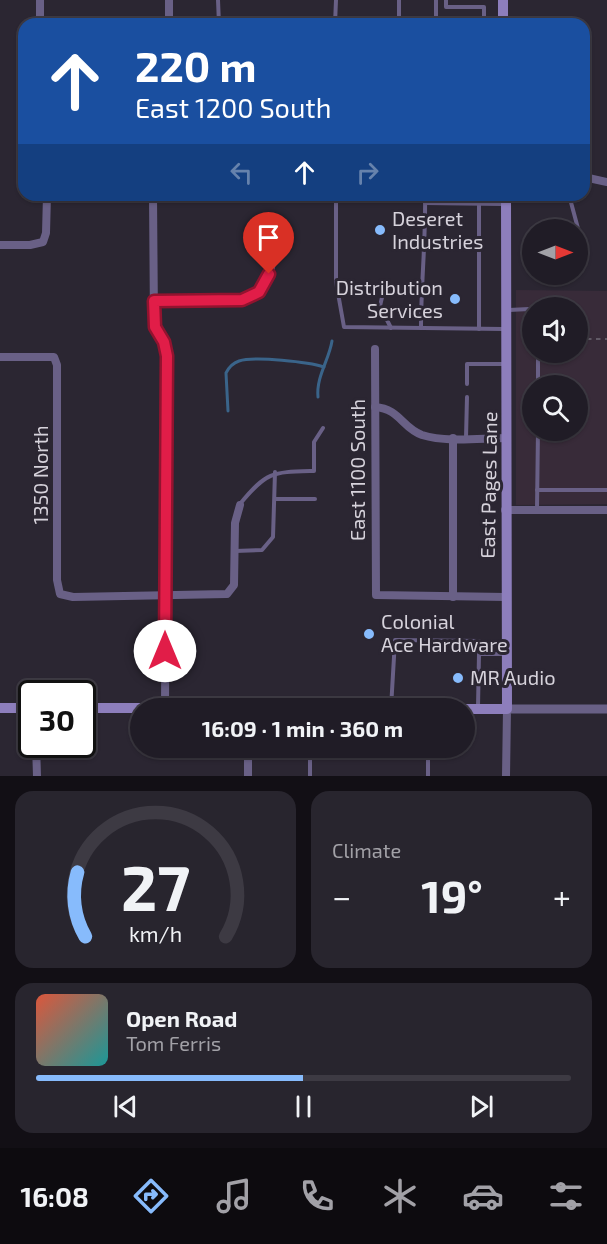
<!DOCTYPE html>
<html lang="en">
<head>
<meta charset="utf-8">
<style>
  :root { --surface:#201c26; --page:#28252e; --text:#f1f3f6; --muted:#a2a1a7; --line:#3d3a43; --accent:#87bbfc }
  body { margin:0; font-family:"Exo 2",sans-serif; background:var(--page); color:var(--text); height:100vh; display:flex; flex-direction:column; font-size:22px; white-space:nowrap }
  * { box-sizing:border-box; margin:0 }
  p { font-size:20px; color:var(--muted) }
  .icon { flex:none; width:33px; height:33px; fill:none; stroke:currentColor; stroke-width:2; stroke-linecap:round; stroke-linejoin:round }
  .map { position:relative; height:776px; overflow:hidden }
  .sheet { display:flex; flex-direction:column; gap:15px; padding:15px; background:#120f15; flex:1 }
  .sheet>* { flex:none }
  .banner { position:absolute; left:18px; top:18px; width:572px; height:183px; border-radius:18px; box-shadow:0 2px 4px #0004,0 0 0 2px var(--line); background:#1a4fa0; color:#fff; overflow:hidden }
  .needle { width:39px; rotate:90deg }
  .fabs { position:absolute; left:522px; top:219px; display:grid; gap:12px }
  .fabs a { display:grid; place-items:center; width:66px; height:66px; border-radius:50%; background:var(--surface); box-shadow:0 2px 4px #0004,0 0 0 2px var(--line); font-size:30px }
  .speed { position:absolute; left:18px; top:680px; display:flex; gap:12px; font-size:30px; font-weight:700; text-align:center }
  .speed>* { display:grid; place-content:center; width:78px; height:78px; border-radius:50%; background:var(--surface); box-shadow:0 2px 4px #0004,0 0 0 2px var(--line); line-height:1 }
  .speed .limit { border:3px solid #111; border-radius:9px; background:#fff; color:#111 }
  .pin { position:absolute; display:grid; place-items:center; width:51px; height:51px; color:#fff; margin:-62px -26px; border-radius:50% 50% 50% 0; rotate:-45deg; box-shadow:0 0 6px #0007 }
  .pin .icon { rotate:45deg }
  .me { position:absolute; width:66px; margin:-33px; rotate:0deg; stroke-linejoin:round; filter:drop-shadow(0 0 4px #0008) }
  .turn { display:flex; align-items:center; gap:21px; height:126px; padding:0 18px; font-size:27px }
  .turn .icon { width:78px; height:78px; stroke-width:2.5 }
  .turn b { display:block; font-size:42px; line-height:51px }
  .lanes { display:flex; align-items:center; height:57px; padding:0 18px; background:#0003; justify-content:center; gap:30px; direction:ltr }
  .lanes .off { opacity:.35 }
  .big { font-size:45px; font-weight:700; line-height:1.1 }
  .sheet .card { flex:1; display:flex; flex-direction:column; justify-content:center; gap:9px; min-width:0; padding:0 21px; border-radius:18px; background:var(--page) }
  .sheet .dial { align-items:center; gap:0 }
  .dial svg { height:156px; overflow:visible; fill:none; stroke:var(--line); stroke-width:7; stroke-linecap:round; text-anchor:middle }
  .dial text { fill:var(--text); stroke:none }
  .song { display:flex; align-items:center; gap:18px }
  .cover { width:72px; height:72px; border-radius:9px; background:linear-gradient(135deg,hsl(10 70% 55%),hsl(180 70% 35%)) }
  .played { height:6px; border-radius:3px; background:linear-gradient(90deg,var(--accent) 50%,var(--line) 50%) }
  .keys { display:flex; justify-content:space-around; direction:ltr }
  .heat { display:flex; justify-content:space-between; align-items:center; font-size:33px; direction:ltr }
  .sheet .tiles { flex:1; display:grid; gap:15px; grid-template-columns:1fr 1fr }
  .card:last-child { grid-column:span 2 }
  .trip { position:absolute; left:130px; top:698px; width:345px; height:60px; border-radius:30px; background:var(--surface); box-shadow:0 2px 4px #0004,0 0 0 2px var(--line); font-weight:700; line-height:60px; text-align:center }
  .dock { display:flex; height:96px; justify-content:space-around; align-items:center; background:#0d0b0f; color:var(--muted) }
  .dock .icon { width:42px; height:42px }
  .dock .current { color:var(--accent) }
  .dock b { font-size:27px; color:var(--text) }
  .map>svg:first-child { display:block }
</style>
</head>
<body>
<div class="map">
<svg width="607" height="776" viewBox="0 0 607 776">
  <rect width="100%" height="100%" fill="#2b2632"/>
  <!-- education -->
  <path fill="#382b39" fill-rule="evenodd" d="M516,290L607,291V504L516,505ZM532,308H578V352H532ZM532,386H578V430H532Z"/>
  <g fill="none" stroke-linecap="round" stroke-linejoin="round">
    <!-- stream -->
    <g stroke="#3a648a" stroke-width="3">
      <path d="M318,397C316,377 329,360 332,341"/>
      <path d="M228,411L226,373C229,367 233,363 239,361C255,356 309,362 324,367"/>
    </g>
    <!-- path -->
    <polyline stroke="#6f6b75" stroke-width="1.5" stroke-dasharray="4.5 4.5" stroke-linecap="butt" points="578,339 607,339"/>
    <!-- service -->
    <g stroke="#696086" stroke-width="4">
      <polyline points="218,0 219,24"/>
      <polyline points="399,0 399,24"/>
      <polyline points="436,0 436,24"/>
      <polyline points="446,0 446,7 484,7 484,24"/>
      <polyline points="335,24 336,0"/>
      <polyline points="336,195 336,282 344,327 503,329"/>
      <polyline points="479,195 479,329"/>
      <polyline points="569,195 583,247"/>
      <polyline points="425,203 505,204"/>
      <polyline points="389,290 383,293 380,306 391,328"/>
      <polyline points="509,310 529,309 532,314"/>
      <path d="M421,328C421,283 426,240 425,195"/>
      <polyline points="467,384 467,364 503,364"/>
      <polyline points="538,386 538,352"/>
      <polyline points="466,438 467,397"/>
      <polyline points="537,490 607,490"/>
      <polyline points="275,499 315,499"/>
      <path d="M240,504C267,471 273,472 314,471V442L323,428"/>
      <polyline points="537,509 538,430"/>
      <polyline points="235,551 262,550 273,537 275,472"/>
      <polyline points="478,707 479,654 506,654"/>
      <polyline points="391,708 395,640 479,641 479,654"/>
      <polyline points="310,776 310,747"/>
      <polyline points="428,776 428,747"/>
    </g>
    <!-- minor -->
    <g stroke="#696086" stroke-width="8">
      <polyline points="40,0 40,24"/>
      <polyline points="169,0 169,24"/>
      <polyline points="584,177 607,182"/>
      <polyline points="153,195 154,322 167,356 165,708"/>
      <polyline points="0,245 30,245 43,242 46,233 47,195"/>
      <path d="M154,301C181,301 247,309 263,287C273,273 273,252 275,236"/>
      <polyline points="375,349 376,595 506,597"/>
      <polyline points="0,357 54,357 57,365 57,580 60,594 73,597 227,594 234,585 235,523 240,505"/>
      <path d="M375,407C400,409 402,428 422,435C448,443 481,438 507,438"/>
      <polyline points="505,510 607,510"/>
      <polyline points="453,597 453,438"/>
      <polyline points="36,744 37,776"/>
      <polyline points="248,747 248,776"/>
      <polyline points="506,776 507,709"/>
    </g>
    <!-- tertiary -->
    <polyline stroke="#696086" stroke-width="9" points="507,709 607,709"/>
    <!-- secondary -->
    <g stroke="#8d7ebc" stroke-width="10">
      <polyline points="503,0 503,24"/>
      <polyline points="0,708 32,708"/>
      <polyline points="82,708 337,708"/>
      <polyline points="465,709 507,709 506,195"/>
    </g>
  </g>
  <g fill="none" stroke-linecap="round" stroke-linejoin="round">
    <!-- route casing -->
    <g stroke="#92132f" stroke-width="15">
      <polyline id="route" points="165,651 167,356 164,342 155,327 154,301 242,300 259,292 269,274"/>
    </g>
    <!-- route -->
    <use href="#route" stroke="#e11d48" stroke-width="10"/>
  </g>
  <!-- markers -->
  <g fill="#87bbfc" stroke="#2b2632" stroke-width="2">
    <circle cx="380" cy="230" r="6"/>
    <circle cx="455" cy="299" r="6"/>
    <circle cx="369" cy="634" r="6"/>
    <circle cx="458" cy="678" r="6"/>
  </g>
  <g text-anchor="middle" stroke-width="6" stroke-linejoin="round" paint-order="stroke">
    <!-- poi labels -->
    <g font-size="20" fill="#d6d2db" stroke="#2b2632" text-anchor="start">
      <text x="392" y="226">Deseret<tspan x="392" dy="23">Industries</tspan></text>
      <text x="443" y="295" text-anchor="end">Distribution<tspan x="443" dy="23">Services</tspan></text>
      <text x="381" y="629">Colonial<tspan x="381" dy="23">Ace Hardware</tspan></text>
      <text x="470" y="685">MR Audio</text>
    </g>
    <!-- street labels -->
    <g font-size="20" fill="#d6d2db" stroke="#2b2632">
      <text transform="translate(358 470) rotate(-90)" y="7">East 1100 South</text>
      <text transform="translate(41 475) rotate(-90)" y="7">1350 North</text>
      <text transform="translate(489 485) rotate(-89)" y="7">East Pages Lane</text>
    </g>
  </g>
</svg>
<div class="fabs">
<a><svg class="needle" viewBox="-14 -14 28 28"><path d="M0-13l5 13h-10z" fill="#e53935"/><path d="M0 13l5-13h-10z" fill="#a2a1a7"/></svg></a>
<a><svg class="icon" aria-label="sound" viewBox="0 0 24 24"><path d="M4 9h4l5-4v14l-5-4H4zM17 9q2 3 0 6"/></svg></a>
<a><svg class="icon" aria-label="search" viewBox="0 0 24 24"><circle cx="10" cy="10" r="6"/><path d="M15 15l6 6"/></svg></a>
</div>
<div class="speed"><div class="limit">30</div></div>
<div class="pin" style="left:269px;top:274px;background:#d93025"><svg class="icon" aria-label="arrive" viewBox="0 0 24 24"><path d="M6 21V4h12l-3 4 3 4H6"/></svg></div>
<svg class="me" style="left:165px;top:651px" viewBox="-20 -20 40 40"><circle r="19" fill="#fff"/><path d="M0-13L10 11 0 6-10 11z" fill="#e11d48"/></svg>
<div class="trip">16:09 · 1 min · 360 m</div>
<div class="banner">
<div class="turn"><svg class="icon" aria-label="ahead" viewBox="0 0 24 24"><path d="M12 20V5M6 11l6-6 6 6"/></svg><div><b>220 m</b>East 1200 South</div></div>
<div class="lanes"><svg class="icon off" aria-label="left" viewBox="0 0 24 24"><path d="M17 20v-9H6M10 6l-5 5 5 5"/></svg><svg class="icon" aria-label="ahead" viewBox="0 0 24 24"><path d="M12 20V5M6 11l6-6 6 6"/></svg><svg class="icon off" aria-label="right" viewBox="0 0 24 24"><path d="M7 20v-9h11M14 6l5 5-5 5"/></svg></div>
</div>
</div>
<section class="sheet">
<div class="tiles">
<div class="card dial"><svg viewBox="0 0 100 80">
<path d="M14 69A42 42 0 1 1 86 69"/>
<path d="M14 69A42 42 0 0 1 10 36" stroke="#87bbfc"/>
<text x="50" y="56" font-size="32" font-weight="700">27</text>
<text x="50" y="72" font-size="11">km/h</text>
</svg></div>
<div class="card"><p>Climate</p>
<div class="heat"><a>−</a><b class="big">19°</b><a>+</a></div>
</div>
<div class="card">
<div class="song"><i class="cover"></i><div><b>Open Road</b><p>Tom Ferris</p></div></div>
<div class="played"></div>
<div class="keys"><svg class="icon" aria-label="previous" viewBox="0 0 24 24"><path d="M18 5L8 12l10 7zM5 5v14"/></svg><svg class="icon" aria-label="pause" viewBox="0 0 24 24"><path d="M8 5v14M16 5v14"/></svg><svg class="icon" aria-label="next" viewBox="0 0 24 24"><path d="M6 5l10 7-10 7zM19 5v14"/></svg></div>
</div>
</div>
</section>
<nav class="dock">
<b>16:08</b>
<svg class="icon current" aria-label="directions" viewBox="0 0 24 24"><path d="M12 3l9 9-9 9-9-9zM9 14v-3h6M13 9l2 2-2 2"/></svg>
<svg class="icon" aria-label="music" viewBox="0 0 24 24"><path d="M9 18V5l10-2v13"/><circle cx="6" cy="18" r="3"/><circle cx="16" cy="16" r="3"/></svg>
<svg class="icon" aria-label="phone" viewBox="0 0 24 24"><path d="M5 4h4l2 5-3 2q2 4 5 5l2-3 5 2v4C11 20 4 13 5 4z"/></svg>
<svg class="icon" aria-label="climate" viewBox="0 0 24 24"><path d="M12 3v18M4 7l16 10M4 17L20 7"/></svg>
<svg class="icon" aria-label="car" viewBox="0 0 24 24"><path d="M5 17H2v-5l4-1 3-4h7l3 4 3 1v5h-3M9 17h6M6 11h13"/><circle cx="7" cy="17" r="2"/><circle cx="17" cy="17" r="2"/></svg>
<svg class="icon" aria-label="filters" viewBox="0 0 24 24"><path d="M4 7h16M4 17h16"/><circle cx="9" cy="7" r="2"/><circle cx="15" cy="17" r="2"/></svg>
</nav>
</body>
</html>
